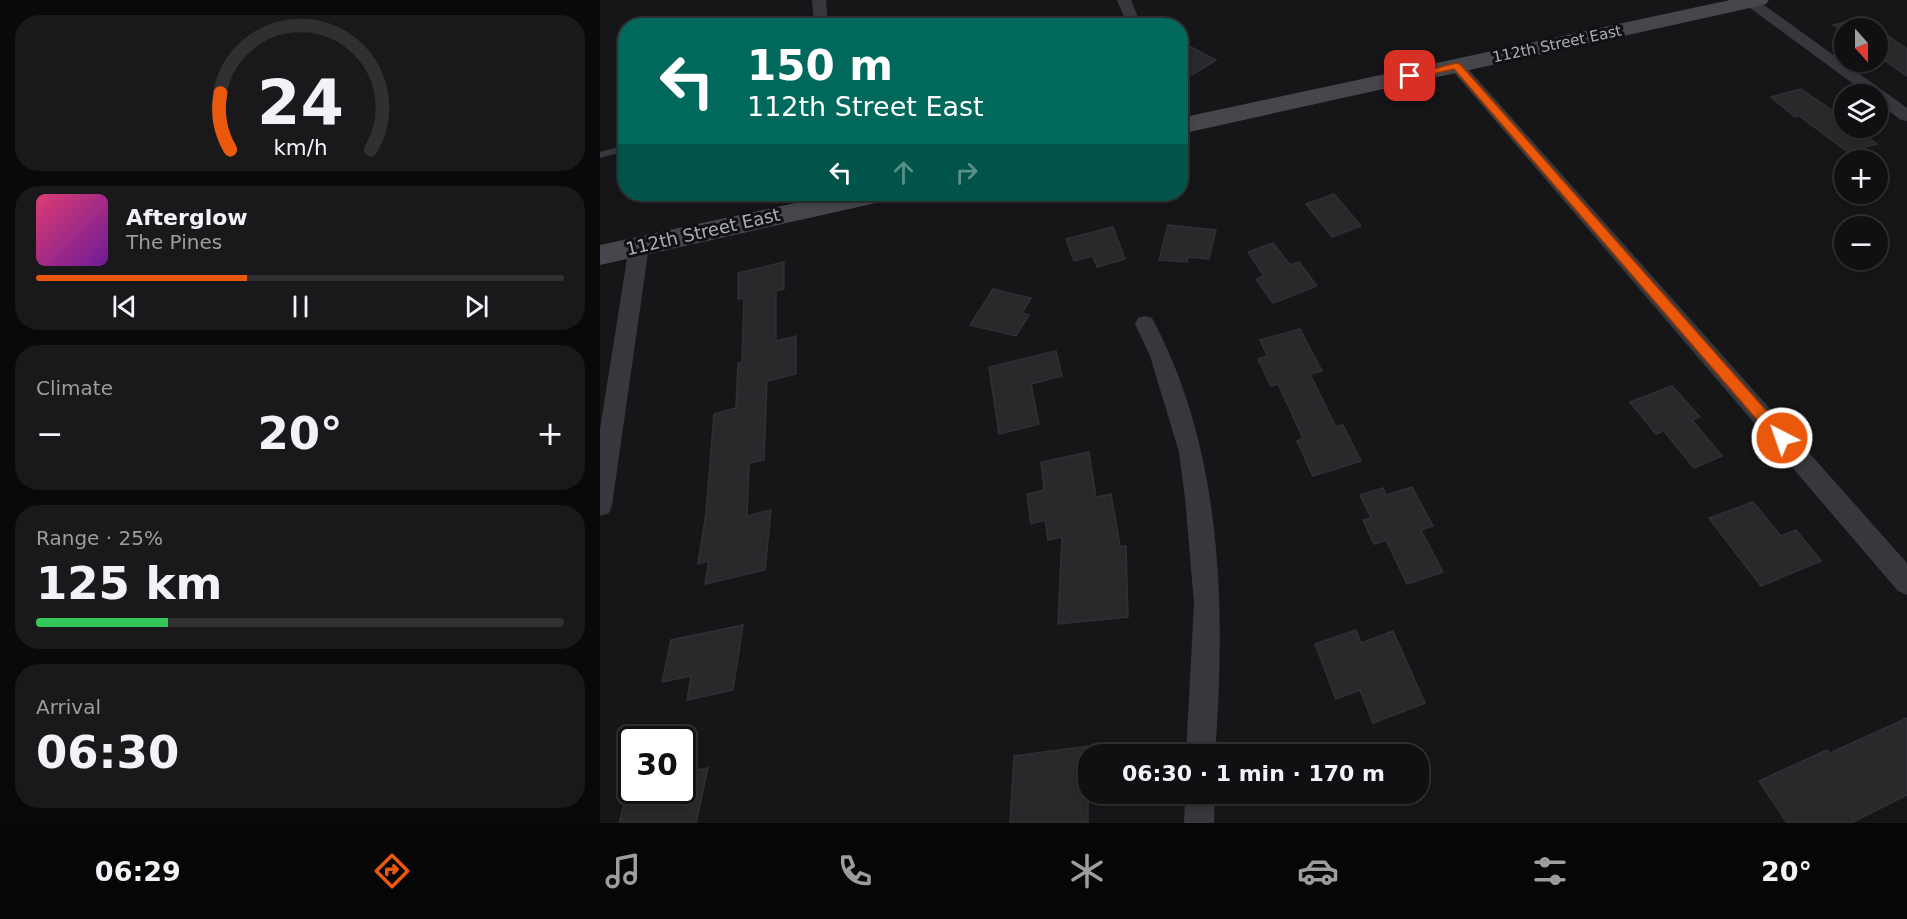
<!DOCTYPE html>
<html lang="en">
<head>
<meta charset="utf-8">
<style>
  :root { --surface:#101012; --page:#19191b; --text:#f1f3f6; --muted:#9c9d9f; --line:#303032; --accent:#ea580c }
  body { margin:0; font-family:"DejaVu Sans",sans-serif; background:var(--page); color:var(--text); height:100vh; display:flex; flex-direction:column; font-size:22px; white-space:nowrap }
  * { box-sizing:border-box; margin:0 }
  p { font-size:20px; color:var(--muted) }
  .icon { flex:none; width:33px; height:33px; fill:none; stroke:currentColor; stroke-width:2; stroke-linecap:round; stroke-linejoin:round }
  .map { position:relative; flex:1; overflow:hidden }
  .panel { display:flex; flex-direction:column; gap:15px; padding:15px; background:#09090a; width:600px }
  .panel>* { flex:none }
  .top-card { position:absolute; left:18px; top:18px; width:570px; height:183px; border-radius:24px; box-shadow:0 3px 9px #0003,0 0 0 2px var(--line); background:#00695c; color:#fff; overflow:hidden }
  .needle { width:39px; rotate:159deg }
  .fabs { position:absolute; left:1234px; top:18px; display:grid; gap:12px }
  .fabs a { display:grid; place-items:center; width:54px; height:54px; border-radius:50%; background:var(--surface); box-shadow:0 3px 9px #0003,0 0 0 2px var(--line); font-size:30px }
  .speed { position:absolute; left:18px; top:726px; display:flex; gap:12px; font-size:30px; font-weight:700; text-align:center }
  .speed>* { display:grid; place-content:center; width:78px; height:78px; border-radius:50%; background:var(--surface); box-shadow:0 3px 9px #0003,0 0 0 2px var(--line); line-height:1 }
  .speed .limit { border:3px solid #111; border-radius:9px; background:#fff; color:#111 }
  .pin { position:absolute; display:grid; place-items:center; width:51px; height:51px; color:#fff; margin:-26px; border-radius:12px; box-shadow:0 3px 9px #0006 }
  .me { position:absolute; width:66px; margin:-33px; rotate:319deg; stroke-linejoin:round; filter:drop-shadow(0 0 4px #0008) }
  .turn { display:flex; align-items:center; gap:21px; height:126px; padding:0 30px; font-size:27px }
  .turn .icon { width:78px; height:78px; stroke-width:2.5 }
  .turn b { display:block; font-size:42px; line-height:51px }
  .lanes { display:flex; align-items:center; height:57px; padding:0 30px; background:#0003; justify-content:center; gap:30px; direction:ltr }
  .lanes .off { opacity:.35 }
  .big { font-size:45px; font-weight:800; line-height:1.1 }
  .panel .card { flex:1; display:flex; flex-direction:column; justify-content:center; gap:9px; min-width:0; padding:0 21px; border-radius:24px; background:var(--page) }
  .panel .dial { align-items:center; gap:0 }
  .dial svg { height:156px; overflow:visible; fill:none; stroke:var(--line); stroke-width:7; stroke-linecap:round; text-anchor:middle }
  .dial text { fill:var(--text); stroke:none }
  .song { display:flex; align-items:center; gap:18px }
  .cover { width:72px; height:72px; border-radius:9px; background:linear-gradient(135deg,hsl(340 70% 55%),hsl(280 70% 35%)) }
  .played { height:6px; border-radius:3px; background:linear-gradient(90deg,var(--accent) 40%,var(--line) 40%) }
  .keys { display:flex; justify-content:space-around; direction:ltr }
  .heat { display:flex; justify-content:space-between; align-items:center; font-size:33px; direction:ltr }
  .charge { height:9px; border-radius:4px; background:linear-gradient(90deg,#34c759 25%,var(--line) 0) }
  .trip { position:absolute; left:478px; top:744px; width:351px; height:60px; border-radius:24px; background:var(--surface); box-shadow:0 3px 9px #0003,0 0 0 2px var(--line); font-weight:800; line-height:60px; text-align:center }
  .tab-bar { display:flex; height:96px; justify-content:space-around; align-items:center; background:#060607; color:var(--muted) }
  .tab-bar .icon { width:42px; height:42px }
  .tab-bar .current { color:var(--accent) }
  .tab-bar b { font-size:27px; color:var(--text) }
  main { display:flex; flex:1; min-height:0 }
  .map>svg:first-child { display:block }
</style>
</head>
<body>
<main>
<section class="panel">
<div class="card dial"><svg viewBox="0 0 100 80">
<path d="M14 69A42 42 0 1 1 86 69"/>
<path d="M14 69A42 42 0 0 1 9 40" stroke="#ea580c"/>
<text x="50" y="56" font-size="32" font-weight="700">24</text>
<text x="50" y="72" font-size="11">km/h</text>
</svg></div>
<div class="card">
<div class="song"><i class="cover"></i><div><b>Afterglow</b><p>The Pines</p></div></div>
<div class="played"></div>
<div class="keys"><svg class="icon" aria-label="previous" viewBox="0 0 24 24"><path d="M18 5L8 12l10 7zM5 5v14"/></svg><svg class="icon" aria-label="pause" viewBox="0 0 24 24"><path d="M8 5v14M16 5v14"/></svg><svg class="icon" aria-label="next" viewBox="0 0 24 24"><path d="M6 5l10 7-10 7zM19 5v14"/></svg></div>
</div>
<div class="card"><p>Climate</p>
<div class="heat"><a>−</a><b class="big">20°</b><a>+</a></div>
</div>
<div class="card"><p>Range · 25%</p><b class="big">125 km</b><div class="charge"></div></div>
<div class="card"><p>Arrival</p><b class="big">06:30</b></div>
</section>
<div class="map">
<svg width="1307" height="823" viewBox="0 0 1307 823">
  <rect width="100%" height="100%" fill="#161618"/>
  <!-- building -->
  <g fill="#29292c" stroke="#303034" stroke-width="1.5">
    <polygon points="1262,18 1277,28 1245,28 1245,33 1233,25"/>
    <polygon points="1278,29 1307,49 1307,76 1278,56"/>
    <polygon points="591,47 616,60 592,75 580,69 580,53"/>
    <polygon points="1201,89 1245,119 1245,128 1256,128 1277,144 1248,152 1199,116 1195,117 1171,97"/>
    <polygon points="734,194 761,226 732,237 706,204"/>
    <polygon points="568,225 616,230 609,259 588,257 587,262 559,260"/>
    <polygon points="513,227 525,259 497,267 493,256 474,261 466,239"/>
    <polygon points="673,243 690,265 699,262 717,286 673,303 656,279 664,276 648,252"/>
    <polygon points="184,262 184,289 176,291 176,341 196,336 196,374 167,381 164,460 149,463 147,516 171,510 165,570 105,584 109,561 98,564 106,513 114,414 136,408 138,363 142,362 144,298 138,299 138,273"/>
    <polygon points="393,289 431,298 422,313 429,315 416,336 370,325"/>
    <polygon points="700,329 722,371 710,374 736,427 743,425 761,461 713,476 697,441 703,438 678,384 671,386 658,359 667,356 660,340"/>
    <polygon points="456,351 462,376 431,384 439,424 399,434 389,367"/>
    <polygon points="1072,386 1100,417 1092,420 1122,456 1094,468 1064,431 1056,434 1030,402"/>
    <polygon points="489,452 496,497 511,494 520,546 526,546 528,617 458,624 462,537 448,540 445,520 431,524 427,494 444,490 441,462"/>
    <polygon points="812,487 833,526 821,530 843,572 807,584 786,540 774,544 763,520 771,518 760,495 783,488 786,495"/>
    <polygon points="1153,502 1181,536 1196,530 1221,561 1161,586 1109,518"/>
    <polygon points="143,625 133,690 87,700 91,676 62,682 71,640"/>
    <polygon points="756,630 761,643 793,631 825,703 773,723 760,690 736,699 715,644"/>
    <polygon points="1307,718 1307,795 1251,823 1187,823 1159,781 1227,750 1230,753"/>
    <polygon points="488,746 488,823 410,823 414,756"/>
    <polygon points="108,768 96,823 19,823 28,790 82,790 82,773"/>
  </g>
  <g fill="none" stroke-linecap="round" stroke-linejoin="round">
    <!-- lane -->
    <polygon fill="#37383d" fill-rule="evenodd" points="26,145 26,151 0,158 0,152"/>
    <!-- street -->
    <g fill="#37383d" fill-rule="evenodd">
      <polygon points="212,0 226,0 228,26 214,26"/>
      <polygon points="517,0 531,0 538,17 536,26 522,26 524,17"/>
      <polygon points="1145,0 1157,0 1307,108 1307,121 1301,120 1278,103 1278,94 1267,94 1146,5"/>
      <polygon points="857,61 863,63 1307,563 1307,595 1298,591 851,69 849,66 851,63"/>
      <polygon points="39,239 46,241 49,246 12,505 9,513 0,516 0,429 29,246 32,241"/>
      <path d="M545,316L552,318C623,450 626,609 615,754H586L594,603L585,498L579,452L550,356L535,324L538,318Z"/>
      <polygon points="585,794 615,794 614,823 584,823"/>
    </g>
    <!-- secondary -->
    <g fill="#45474d" fill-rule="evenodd">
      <polygon points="1130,0 1169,0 1166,4 1159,6 580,134 580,118"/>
      <polygon points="237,194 289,194 285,200 276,203 0,265 0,245"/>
    </g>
  </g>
  <!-- route -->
  <polygon fill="#ea580c" stroke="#983908" stroke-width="1.5" points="856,63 860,64 1187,434 1189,438 1187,443 1177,443 854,69 810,79 806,76"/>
  <g text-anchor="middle" stroke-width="6" stroke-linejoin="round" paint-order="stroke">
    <!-- far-street labels -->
    <g font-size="15" fill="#a8adb8" stroke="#111113">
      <text transform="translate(957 44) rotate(-12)" y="5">112th Street East</text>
    </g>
    <!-- street labels -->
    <g font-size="18" fill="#a8adb8" stroke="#111113">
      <text transform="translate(103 232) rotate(-13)" y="6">112th Street East</text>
    </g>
  </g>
</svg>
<div class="fabs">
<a><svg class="needle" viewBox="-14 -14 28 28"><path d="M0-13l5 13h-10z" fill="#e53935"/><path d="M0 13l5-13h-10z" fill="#9c9d9f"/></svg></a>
<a><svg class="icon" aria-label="layers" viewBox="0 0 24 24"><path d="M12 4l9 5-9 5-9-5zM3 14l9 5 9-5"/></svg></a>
<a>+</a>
<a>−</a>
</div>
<div class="speed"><div class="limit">30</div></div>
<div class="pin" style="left:810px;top:76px;background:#d93025"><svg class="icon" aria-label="arrive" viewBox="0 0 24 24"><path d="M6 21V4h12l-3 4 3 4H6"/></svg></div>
<svg class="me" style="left:1182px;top:438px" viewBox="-20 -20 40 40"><circle r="17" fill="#ea580c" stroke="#fff" stroke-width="3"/><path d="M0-11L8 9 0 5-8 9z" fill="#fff"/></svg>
<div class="trip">06:30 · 1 min · 170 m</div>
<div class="top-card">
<div class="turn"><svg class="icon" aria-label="left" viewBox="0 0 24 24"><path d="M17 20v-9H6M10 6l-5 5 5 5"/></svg><div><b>150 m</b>112th Street East</div></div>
<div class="lanes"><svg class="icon" aria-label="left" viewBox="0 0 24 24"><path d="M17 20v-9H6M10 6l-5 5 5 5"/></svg><svg class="icon off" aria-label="ahead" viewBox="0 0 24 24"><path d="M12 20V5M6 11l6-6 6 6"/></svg><svg class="icon off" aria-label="right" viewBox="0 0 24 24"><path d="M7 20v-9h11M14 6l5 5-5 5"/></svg></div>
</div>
</div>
</main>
<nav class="tab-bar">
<b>06:29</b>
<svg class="icon current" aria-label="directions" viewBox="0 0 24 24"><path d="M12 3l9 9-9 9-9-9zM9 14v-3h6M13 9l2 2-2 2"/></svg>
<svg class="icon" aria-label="music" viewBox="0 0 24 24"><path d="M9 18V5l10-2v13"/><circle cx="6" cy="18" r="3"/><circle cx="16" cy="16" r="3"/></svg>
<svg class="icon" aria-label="phone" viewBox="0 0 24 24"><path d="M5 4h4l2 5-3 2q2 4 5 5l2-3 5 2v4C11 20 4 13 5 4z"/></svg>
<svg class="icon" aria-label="climate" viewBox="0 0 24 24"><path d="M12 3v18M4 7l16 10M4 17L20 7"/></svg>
<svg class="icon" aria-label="car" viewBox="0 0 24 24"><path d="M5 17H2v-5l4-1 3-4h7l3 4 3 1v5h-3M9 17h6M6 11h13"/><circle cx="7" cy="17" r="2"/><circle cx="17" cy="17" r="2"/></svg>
<svg class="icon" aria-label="filters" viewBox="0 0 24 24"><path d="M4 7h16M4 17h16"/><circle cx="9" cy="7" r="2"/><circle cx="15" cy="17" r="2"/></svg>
<b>20°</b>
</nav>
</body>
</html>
